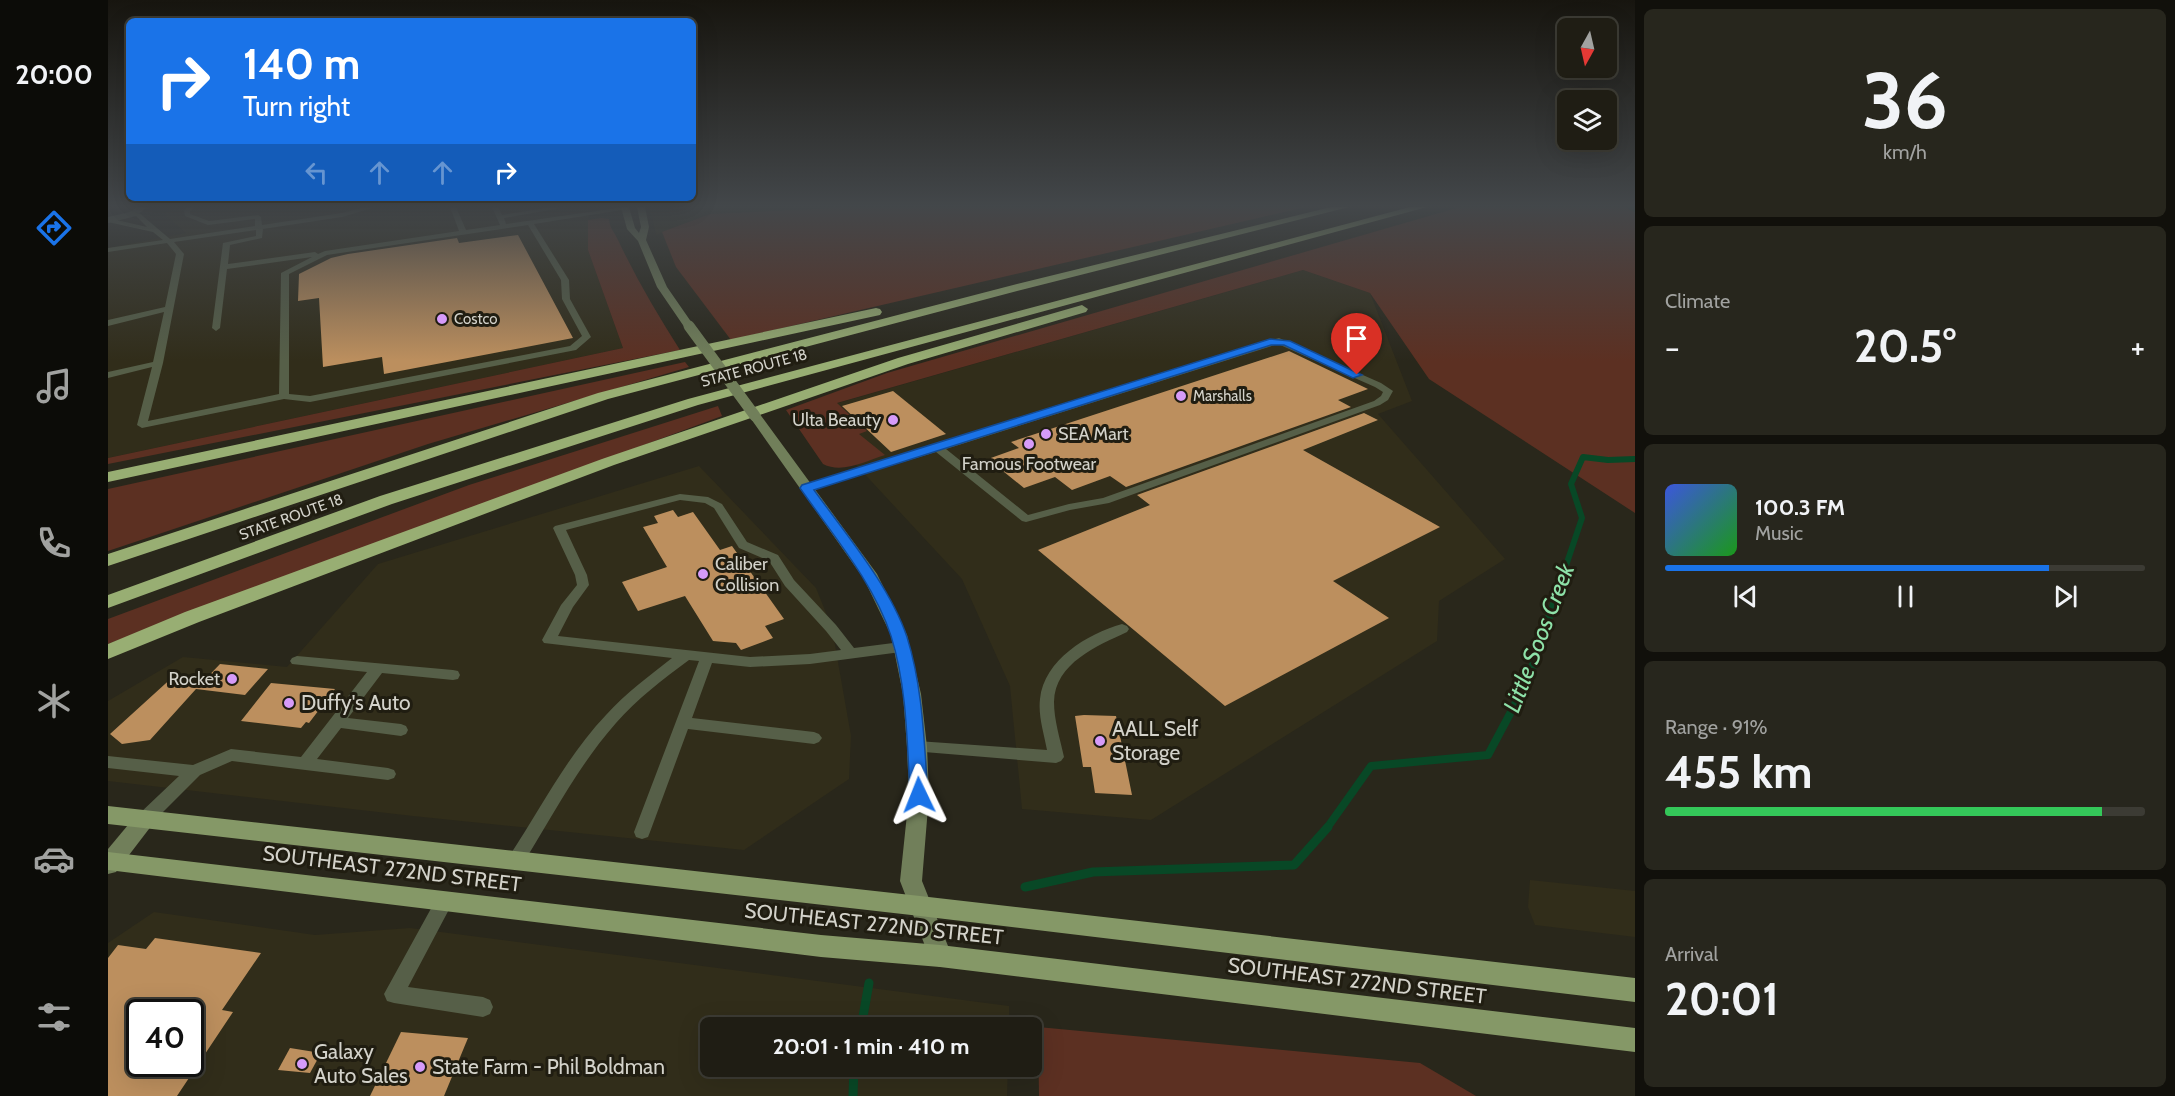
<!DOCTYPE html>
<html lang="en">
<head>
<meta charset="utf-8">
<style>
  :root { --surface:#1f1d14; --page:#27261d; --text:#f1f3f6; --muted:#a1a2a0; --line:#3c3b34; --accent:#1a73e8 }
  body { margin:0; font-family:Cabin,sans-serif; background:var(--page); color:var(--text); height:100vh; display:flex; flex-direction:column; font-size:22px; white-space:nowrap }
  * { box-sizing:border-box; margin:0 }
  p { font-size:20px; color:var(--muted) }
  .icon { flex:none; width:33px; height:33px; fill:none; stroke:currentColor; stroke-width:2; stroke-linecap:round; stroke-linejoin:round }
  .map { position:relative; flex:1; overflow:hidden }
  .sheet { display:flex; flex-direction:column; gap:9px; padding:9px; background:#11100b; width:540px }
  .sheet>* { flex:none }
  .top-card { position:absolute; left:18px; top:18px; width:570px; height:183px; border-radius:9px; box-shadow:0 6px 24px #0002,0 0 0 2px var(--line); background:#1a73e8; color:#fff; overflow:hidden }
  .needle { width:39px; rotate:188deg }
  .tools { position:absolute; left:1449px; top:18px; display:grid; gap:12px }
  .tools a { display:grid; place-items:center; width:60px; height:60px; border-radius:9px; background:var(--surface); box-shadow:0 6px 24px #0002,0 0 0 2px var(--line); font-size:30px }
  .speed { position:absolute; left:18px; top:999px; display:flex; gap:12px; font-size:30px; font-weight:700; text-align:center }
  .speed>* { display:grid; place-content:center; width:78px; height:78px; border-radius:50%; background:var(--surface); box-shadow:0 6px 24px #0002,0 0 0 2px var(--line); line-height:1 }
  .speed .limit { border:3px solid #111; border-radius:9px; background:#fff; color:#111 }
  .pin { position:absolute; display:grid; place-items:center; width:51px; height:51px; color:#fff; margin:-62px -26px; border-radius:50% 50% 50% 0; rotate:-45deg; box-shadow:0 0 6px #0007 }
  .pin .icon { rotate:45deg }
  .me { position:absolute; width:66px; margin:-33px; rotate:358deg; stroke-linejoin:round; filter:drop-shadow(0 0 4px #0008) }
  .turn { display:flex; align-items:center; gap:21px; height:126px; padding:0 18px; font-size:27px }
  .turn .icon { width:78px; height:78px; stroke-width:2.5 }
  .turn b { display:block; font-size:42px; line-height:51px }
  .lanes { display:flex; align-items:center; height:57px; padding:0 18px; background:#0003; justify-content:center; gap:30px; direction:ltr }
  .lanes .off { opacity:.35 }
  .big { font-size:45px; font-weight:700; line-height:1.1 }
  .sheet .widget { flex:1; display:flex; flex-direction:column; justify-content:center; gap:9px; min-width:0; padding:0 21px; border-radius:9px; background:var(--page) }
  .sheet .dial { align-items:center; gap:0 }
  .dial b { font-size:78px; line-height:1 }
  .song { display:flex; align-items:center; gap:18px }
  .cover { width:72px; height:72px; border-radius:9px; background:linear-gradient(135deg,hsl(230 70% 55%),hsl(120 70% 35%)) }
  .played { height:6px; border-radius:3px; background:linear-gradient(90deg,var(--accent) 80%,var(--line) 80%) }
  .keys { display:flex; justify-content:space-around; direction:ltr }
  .heat { display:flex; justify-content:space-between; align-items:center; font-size:33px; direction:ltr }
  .charge { height:9px; border-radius:4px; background:linear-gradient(90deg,#34c759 91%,var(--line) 0) }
  .trip { position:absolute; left:592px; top:1017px; width:342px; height:60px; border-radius:9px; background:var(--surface); box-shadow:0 6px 24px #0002,0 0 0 2px var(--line); font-weight:700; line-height:60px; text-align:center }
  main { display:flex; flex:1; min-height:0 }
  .menu { display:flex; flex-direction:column; width:108px; justify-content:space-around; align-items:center; background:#0c0c08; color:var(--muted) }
  .menu .icon { width:42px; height:42px }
  .menu .current { color:var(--accent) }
  .menu b { font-size:27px; color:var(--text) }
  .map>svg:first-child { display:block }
</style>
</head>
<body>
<main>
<nav class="menu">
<b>20:00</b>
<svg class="icon current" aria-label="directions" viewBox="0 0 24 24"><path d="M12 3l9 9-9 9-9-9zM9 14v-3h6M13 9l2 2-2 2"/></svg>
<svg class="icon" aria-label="music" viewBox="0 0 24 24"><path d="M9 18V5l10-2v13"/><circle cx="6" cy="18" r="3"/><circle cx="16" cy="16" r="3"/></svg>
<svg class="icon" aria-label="phone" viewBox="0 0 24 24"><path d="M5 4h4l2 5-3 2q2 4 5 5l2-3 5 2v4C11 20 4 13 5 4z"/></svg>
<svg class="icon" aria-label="climate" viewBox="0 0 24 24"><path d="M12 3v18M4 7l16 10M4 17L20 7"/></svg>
<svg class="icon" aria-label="car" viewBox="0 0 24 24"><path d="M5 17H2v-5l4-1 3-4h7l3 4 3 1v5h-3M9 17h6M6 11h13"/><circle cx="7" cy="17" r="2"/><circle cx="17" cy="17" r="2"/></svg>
<svg class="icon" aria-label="filters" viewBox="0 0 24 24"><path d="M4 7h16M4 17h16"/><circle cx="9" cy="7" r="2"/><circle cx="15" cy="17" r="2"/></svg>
</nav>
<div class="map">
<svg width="1527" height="1096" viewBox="0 0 1527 1096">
  <rect width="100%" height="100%" fill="#29271b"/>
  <!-- built -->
  <g fill="#312d1a" fill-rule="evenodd">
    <polygon points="67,207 481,207 480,250 515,348 0,458 0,248 78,233 56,214"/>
    <polygon points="542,207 747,207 602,214 548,235"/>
    <polygon points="1195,270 1262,293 1304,401 1270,414 1397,559 1331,601 1329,641 1043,820 914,809 902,686 854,579 699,412"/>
    <polygon points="591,466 708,588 724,628 743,736 741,779 636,850 305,816 0,781 0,701 75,657 179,667 270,564"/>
    <polygon points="1422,880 1527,891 1527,937 1427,925 1420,907"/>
    <path d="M46,912L207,935L302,928L901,1006V1027L603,1028V1066L900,1067L899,1096H0V943ZM32,1012H82V1064H32Z"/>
  </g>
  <!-- green -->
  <g fill="#5c3022">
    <polygon points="747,207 1198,207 623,340 568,267 554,232 602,214"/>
    <path d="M1352,207H1527V513L1321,379L1262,293L1195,270L729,403L759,431L751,434L777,455C758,461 734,474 715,464L678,410L779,373Z"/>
    <path d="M493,218L501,219C502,229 506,231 510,240C528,278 549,314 572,350L0,464V458L515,348L480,250V220Z"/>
    <polygon points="577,362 581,367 320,444 0,551 0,489"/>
    <polygon points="610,406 614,416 0,644 0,619 361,485"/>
    <polygon points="930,1027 1312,1063 1368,1096 931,1096"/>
  </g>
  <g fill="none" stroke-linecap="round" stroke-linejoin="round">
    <!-- stream-far3 -->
    <polyline stroke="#084826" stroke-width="4" points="1521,207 1527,210"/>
    <!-- stream-far2 -->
    <polyline stroke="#084826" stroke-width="6" points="1441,616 1474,518 1463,484 1475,457 1500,460 1527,459"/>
    <!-- stream-far1 -->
    <polyline stroke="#084826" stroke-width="8" points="1219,828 1263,766 1380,755 1419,682 1442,614"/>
    <!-- stream -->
    <g stroke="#084826" stroke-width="9">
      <polyline points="917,887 985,872 1186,865 1220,827"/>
      <polyline points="753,1028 761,983"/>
      <polyline points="745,1096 746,1066"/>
    </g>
  </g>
  <!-- building -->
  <g fill="#bc8f5e" fill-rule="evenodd">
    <polygon points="410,235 465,338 276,374 274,357 215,367 211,298 190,301 191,274 223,258 240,254 349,238 351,243"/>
    <polygon points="1181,351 1260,389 1230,400 1243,407 1018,487 1002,476 964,490 947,477 916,488 880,459 911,448 903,442"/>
    <polygon points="785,391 838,434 783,452 734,406"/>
    <polygon points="1256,413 1270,420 1195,450 1332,527 1225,581 1281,618 1117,706 930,550 1042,505 1029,495"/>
    <polygon points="565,510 570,517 585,512 612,550 624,546 676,619 657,626 665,638 633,650 628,643 605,641 577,596 530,611 514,582 559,567 535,527 550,523 546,516"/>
    <polygon points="112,664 160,669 137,695 88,689 42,740 14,744 2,734 68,674 98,678 89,688"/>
    <polygon points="163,683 227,689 201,723 198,722 193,728 133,721"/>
    <polygon points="976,715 1008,716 1024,795 987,793 983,767 975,767 967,716"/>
    <path d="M47,938L153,953L114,1010L125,1012L69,1096H0V958L10,945L38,949ZM32,1012H82V1064H32Z"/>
    <polygon points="293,1032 360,1038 336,1096 262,1096"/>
    <polygon points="182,1048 213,1053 202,1073 170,1070"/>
  </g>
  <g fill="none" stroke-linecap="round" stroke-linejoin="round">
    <!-- lane -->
    <g fill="#565f48" fill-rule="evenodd">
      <path d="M79,207H87L82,211V214L101,221L150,215L153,217L154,225L234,213L257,207H268L234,217L155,229L154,238L122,245L120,264L207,252L210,254L217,251L351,231L342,207H348L358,230L392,225L384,207H390L394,215L443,207H460L396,218L398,224L516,207L520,209L426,224L461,280L462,299L483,337L468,350L202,402L176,399L34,428L29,425L44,367L0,378V372L45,362L56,312L0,326V320L57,307L68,254L59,243L0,252V248L55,240L45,232L0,222V218L39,227L25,213L30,212L62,239L147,226V219L100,225L77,216L76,210ZM420,225L453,280L454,299L474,336L462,346L202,396L181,394V274L219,255ZM148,230V236L115,243L104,328L108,331L112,328L119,269L204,257L173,273L171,394L40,421L55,363L76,254L66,242Z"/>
      <path d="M1171,338L1273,383L1285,391L1280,400L1272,405L1001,503L962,510L918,522L914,521L828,452L703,490H695L693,488L695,486L1131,349ZM1170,344L1267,387L1275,392L1273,396L1266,401L995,498L961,504L920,515L838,449Z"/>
      <path d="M572,494L600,497L614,504L639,542L670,555L686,580L728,625L746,648L793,642L798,644L800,647L798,650L793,652L702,664L642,667L604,663L584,718L706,732L711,734L714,738L711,742L706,744L580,729L542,832L540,837L534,839L528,837L526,832L591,661L581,660C555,679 529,699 508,723C470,766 444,817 414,865L408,867L402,865L399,860L402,855C433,808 459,756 498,715C518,693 541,676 564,658L436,643L434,640L453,605L469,585L467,575L445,528L447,526ZM572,500L597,503L606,508L631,548L661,561L677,586L718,631L733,650L702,654L642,657L450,636L465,607L481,585L479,575L458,530Z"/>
      <path d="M1014,624L1019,626L1021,629L1019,632C989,646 947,663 946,702C946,720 952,739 956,757L953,761L948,763L804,751L801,747L804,743L809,741L939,750C936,734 930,716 932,699C936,660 979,634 1014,624Z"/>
      <polygon points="189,656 345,670 350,671 352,675 350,679 345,680 274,673 240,718 293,724 298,726 300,730 298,734 293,736 233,728 209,759 280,768 286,770 288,774 286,778 280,780 124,761 92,775 43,824 37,826 31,824 29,819 31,814 71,776 0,768 0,756 85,765 123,749 193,757 259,672 184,664 182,661 184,658"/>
      <polygon points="337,892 343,894 346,900 300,987 375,997 382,1000 385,1007 382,1014 375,1017 286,1003 279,1001 276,994 331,894"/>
    </g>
    <!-- street -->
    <polygon fill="#565f48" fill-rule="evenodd" points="29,207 39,207 28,216 0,223 0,217 22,212"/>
    <!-- secondary -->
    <g fill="#717f5a" fill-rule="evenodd">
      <polygon points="513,207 521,207 527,228 531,233 533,227 529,207 537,207 541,227 538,240 559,287 586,326 585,328 577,328 549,287 530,241 519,229"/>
      <polygon points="647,412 651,413 769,574 799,635 813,694 819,747 821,795 814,881 844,956 840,964 832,967 824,964 792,881 801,795 799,747 795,694 783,635 756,579 641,416"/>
      <polygon points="37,810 44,813 47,819 44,825 8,872 0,874 0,849 30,813"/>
    </g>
    <!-- primary -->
    <g fill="#859867" fill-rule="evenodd">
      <polygon points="0,806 812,896 1527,978 1527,1002 812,916 0,824"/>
      <polygon points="0,852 713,935 832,945 1527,1028 1527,1052 832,967 713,957 0,870"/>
    </g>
    <!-- highway -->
    <g fill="#98ae73" fill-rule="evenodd">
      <polygon points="1223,207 1241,207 917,289 500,399 0,566 0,554 490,393 909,284"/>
      <polygon points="1302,207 1319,207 590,405 284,504 0,608 0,595 272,496 580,399"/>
      <polygon points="974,305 980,309 978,312 800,364 506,465 91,622 0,659 0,644 77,612 494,459 790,358"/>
      <polygon points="768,308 772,309 774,312 772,315 0,482 0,472"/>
    </g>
    <!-- secondary-bridge -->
    <polyline stroke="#717f5a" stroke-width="11" points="581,326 647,416"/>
  </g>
  <!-- sky -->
  <linearGradient id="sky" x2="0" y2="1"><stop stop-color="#17150f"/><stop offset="0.57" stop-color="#43474a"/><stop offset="1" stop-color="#43474a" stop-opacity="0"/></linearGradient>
  <rect width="1527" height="361" fill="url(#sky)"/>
  <!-- route -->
  <path fill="#1a73e8" stroke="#114b97" stroke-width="1.5" d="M1162,339L1182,341L1254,375L1245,378L1176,345H1163L706,490C737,533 782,586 799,637C815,688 816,742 820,795L817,800L811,802L804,800L802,795C799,742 799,687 783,636C766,583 724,534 692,488L694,485Z"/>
  <!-- markers -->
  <g fill="#d69bf9" stroke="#201d11" stroke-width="2">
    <circle cx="334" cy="319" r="6"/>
    <circle cx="1073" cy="396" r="6"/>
    <circle cx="785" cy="420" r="6"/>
    <circle cx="938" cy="434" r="6"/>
    <circle cx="921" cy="444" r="6"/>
    <circle cx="595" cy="574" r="6"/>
    <circle cx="124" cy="679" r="6"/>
    <circle cx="181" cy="703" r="6"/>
    <circle cx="992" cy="741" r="6"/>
    <circle cx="194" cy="1064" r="6"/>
    <circle cx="312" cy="1067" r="6"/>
  </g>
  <g text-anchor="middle" stroke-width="6" stroke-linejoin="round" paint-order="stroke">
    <!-- far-poi labels -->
    <g font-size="15" fill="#d3d2ca" stroke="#201d11" text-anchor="start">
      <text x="346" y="324">Costco</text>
      <text x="1085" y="401">Marshalls</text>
    </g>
    <!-- far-street labels -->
    <g font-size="15" fill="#d3d2ca" stroke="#201d11">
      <text transform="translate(646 368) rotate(-15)" y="5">STATE ROUTE 18</text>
      <text transform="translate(183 517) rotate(-20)" y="5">STATE ROUTE 18</text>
    </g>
    <!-- poi labels -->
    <g font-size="18" fill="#d3d2ca" stroke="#201d11" text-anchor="end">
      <text x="773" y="426">Ulta Beauty</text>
      <text x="950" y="440" text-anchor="start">SEA Mart</text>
      <text x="921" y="470" text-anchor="middle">Famous Footwear</text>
      <text x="607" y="570" text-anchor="start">Caliber<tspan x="607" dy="21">Collision</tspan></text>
      <text x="112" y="685">Rocket</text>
    </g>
    <!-- near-poi labels -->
    <g font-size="21" fill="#d3d2ca" stroke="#201d11" text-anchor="start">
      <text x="193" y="710">Duffy's Auto</text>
      <text x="1004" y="736">AALL Self<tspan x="1004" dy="24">Storage</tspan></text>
      <text x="206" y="1059">Galaxy<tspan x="206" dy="24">Auto Sales</tspan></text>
      <text x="324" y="1074">State Farm - Phil Boldman</text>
    </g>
    <!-- near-street labels -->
    <g font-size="21" fill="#d3d2ca" stroke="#201d11">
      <text transform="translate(284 869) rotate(7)" y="7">SOUTHEAST 272ND STREET</text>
      <text transform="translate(766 924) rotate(6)" y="7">SOUTHEAST 272ND STREET</text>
      <text transform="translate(1249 981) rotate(7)" y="7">SOUTHEAST 272ND STREET</text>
    </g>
    <!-- near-water labels -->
    <g font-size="24" font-style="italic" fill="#8ee2a9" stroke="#201d11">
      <text transform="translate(1431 638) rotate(-69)" y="8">Little Soos Creek</text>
    </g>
  </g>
</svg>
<div class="tools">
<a><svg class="needle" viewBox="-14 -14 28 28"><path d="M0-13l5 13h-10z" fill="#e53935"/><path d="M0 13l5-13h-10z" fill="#a1a2a0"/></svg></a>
<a><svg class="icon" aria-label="layers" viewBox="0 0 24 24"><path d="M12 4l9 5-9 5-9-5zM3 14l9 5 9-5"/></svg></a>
</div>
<div class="speed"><div class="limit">40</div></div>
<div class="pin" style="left:1249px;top:375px;background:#d93025"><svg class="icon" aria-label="arrive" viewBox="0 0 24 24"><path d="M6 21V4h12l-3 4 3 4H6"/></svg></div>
<svg class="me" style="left:811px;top:795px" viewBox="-20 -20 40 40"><path d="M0-17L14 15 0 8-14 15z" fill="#1a73e8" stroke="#fff" stroke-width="4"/></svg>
<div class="trip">20:01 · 1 min · 410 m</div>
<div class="top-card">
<div class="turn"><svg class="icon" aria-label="right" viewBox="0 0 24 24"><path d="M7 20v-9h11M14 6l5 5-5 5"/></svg><div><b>140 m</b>Turn right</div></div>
<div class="lanes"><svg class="icon off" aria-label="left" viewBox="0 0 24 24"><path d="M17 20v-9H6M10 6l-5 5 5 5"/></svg><svg class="icon off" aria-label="ahead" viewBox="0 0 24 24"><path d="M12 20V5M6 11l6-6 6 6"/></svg><svg class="icon off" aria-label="ahead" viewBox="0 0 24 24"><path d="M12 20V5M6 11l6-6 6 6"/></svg><svg class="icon" aria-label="right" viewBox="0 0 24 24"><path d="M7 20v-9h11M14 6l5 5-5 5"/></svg></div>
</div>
</div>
<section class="sheet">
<div class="widget dial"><b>36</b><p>km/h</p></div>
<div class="widget"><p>Climate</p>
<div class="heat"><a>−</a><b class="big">20.5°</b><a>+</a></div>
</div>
<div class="widget">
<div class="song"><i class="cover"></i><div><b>100.3 FM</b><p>Music</p></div></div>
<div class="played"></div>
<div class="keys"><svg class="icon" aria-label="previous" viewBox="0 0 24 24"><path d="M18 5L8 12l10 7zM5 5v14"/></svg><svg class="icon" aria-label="pause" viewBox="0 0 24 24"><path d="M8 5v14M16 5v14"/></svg><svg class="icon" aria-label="next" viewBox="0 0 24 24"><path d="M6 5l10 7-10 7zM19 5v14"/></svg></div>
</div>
<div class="widget"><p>Range · 91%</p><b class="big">455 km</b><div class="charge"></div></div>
<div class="widget"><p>Arrival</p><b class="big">20:01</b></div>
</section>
</main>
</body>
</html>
